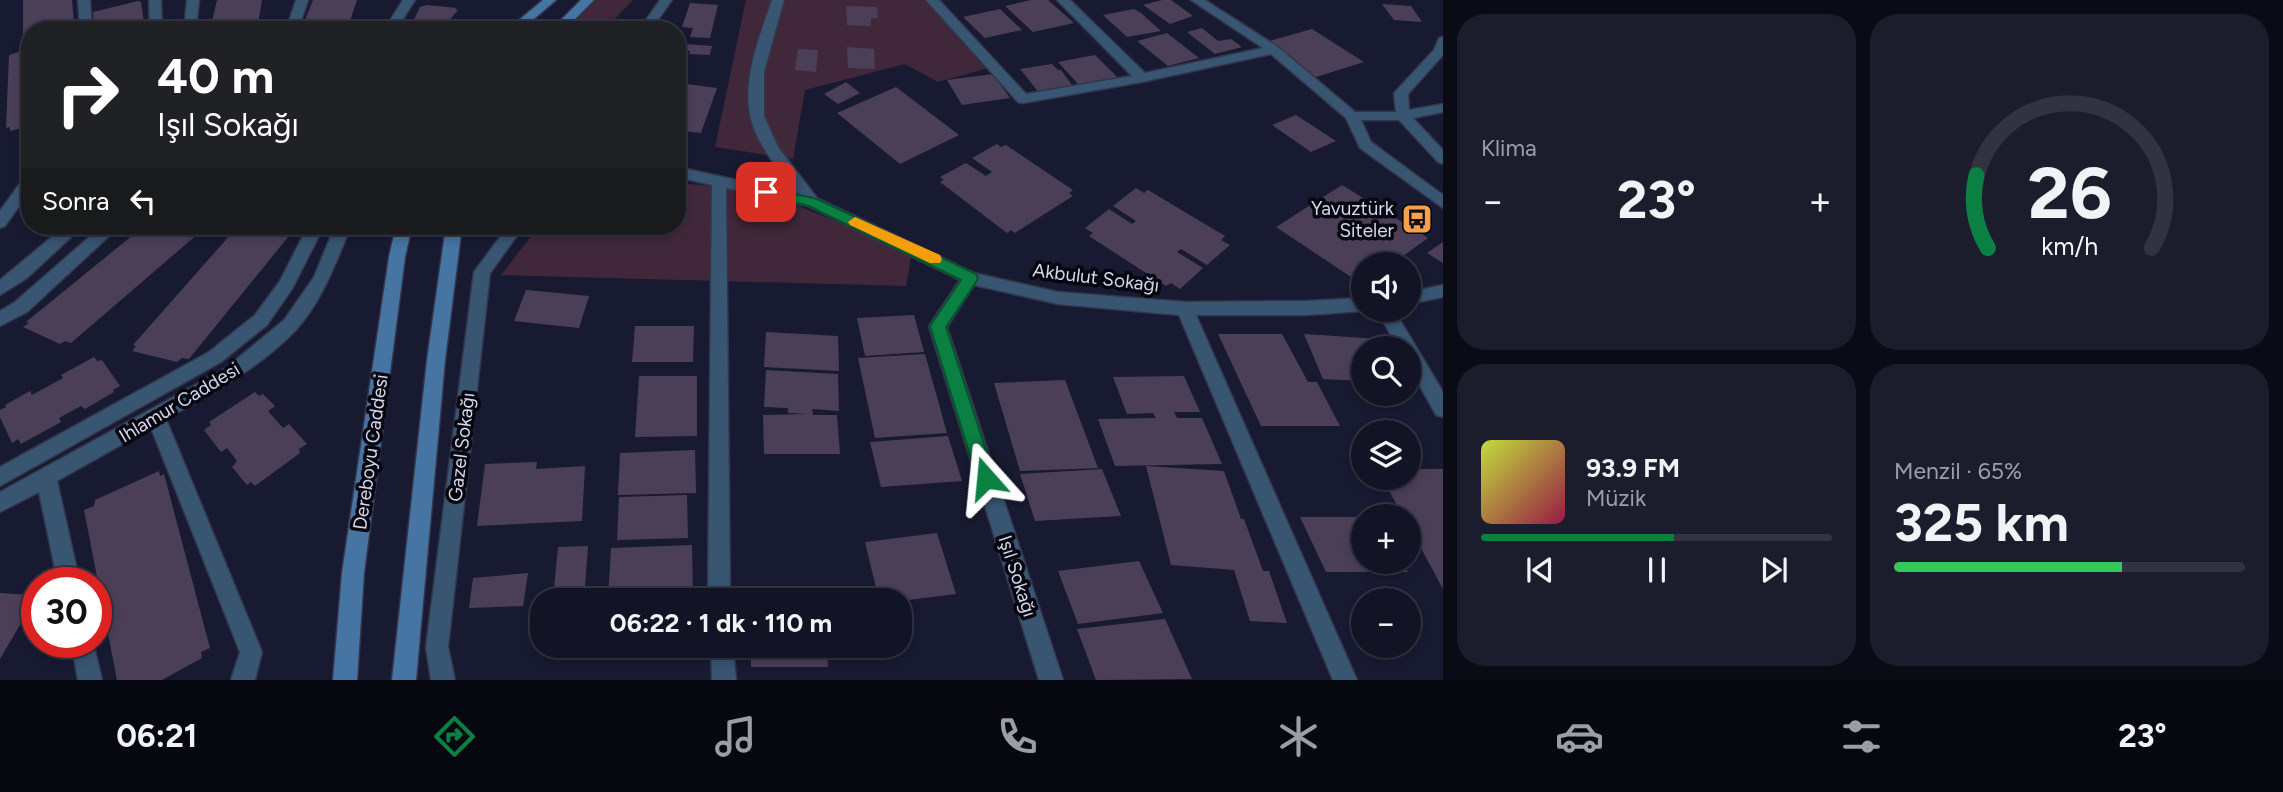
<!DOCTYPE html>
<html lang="tr">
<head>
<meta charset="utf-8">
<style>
  :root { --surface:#121425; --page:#1b1d2d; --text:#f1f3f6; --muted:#9c9ea7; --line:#313342; --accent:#0b8043 }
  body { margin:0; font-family:Figtree,sans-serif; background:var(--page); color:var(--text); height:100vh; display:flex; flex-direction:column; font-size:26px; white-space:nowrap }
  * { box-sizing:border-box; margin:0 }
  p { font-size:23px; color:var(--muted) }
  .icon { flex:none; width:38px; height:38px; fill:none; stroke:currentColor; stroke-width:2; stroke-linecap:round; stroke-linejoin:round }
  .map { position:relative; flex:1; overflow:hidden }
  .drawer { display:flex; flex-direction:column; gap:14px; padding:14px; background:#0a0b14; width:840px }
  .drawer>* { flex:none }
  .hud { position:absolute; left:21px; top:21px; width:665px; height:214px; border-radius:28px; box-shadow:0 4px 10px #0003,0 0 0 2px var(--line); background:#202124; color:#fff; overflow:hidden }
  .fabs { position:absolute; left:1351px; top:252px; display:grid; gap:14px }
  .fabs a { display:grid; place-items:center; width:70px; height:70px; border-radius:50%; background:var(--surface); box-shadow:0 4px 10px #0003,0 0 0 2px var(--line); font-size:35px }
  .speed { position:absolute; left:21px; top:567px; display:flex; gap:14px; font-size:35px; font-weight:700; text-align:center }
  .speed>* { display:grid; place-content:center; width:91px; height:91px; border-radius:50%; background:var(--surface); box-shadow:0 4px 10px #0003,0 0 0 2px var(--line); line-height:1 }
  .speed .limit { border:10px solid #d22; background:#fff; color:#111 }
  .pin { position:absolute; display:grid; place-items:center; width:60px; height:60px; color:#fff; margin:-30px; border-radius:14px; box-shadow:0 4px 10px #0006 }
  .me { position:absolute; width:77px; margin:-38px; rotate:342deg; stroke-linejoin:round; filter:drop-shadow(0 0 5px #0008) }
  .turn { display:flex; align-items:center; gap:24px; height:147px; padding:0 21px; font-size:32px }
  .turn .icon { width:91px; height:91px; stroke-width:2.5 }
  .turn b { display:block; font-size:49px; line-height:60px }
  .then { display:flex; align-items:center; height:66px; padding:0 21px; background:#0003; gap:14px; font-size:26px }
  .big { font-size:52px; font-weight:700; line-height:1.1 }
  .drawer .tile { flex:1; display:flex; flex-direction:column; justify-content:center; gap:10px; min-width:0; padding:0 24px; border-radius:28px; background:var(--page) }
  .drawer .dial { align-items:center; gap:0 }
  .dial svg { height:182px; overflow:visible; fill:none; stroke:var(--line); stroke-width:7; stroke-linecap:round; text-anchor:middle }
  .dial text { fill:var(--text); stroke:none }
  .song { display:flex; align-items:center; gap:21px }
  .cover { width:84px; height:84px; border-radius:10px; background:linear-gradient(135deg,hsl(70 70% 55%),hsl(340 70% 35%)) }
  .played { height:7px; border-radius:4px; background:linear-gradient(90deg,var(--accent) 55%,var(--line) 55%) }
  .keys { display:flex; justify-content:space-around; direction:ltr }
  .heat { display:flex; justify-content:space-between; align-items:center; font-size:38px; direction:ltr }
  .charge { height:10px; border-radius:5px; background:linear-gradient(90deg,#34c759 65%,var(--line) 0) }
  .drawer .tiles { flex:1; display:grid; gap:14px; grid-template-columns:repeat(2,1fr) }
  .trip { position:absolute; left:530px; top:588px; width:382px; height:70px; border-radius:28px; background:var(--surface); box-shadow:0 4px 10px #0003,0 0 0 2px var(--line); font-weight:700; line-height:70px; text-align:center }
  .menu { display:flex; height:112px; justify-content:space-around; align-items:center; background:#07080f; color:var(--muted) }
  .menu .icon { width:49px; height:49px }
  .menu .active { color:var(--accent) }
  .menu b { font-size:32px; color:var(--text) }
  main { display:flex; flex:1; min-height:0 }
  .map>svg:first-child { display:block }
</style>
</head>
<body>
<main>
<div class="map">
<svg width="1443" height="680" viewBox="0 0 1443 680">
  <rect width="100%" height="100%" fill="#181a31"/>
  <!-- green -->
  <g fill="#40283a">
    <polygon points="593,0 633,0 604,30 559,30"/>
    <polygon points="746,0 934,0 992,67 938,82 905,64 805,90 793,159 715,147"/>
    <polygon points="677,183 759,190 912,252 906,286 501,275 539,226 677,226"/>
  </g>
  <!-- building -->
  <g fill="#4b3f58">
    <polygon points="23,0 72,0 74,23 53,30 30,30 30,35 26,36 26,33 23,34"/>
    <polygon points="217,0 262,0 257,30 210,30"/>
    <polygon points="313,0 357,0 347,30 301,30"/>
    <polygon points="1031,0 1048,0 1074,23 1033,32 1005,6"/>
    <polygon points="1162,0 1171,0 1193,16 1170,24 1143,5"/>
    <polygon points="138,1 141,2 145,30 94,30 93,12"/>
    <polygon points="690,3 718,5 710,38 690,37 693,28 682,27"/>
    <polygon points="1382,4 1411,6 1422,22 1394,20"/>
    <polygon points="427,5 457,8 455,10 458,10 441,30 409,30 420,7"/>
    <polygon points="846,6 877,7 878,18 871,18 871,26 847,25"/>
    <polygon points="1000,9 1022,30 985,38 963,17"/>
    <polygon points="1134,9 1141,13 1161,31 1127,37 1103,15"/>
    <polygon points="1202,28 1218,41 1231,39 1242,47 1215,54 1187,32"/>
    <polygon points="1312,29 1364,62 1316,77 1266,42"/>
    <polygon points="1167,33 1199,58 1168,66 1137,41"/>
    <polygon points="684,44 712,46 710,55 689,54 690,51 682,50"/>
    <polygon points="847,47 874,49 875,69 848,68"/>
    <polygon points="30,48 30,126 10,131 10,127 6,128 9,55"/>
    <polygon points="798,49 818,50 816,72 795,70"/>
    <polygon points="1095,55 1118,78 1080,86 1058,62"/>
    <polygon points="1052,64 1058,70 1061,70 1074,88 1040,94 1020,69"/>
    <polygon points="993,74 1010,98 962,105 947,80"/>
    <polygon points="846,82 860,93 838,104 824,94"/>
    <polygon points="679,83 717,88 701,133 677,130"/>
    <polygon points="896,87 959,135 900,164 837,113"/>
    <polygon points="1296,115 1336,141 1311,152 1272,125"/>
    <polygon points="997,144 1001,147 1006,145 1061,182 1073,190 1069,193 1073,196 1015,233 1011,230 1007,233 940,182 944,180 940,177 966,163 986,176 992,172 972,158"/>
    <polygon points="1342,185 1428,238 1392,264 1363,264 1363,281 1354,275 1351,277 1276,227"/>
    <polygon points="1136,188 1144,193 1148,190 1225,236 1221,240 1230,245 1207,265 1181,249 1177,252 1203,268 1180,289 1171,283 1166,286 1089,236 1093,233 1085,228 1109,209 1132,224 1136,221 1113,206"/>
    <polygon points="144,226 207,226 71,343 65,341 60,344 23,327 29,323 26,322"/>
    <polygon points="238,226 297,226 189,359 182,358 177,362 132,351 136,346 133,345"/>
    <polygon points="1443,242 1443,263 1427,253"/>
    <polygon points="526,290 589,296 579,328 514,321"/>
    <polygon points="914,315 924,352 865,356 857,318"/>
    <polygon points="635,326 694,326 693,362 632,362"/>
    <polygon points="766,332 838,336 839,371 764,367"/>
    <polygon points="1218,334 1282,334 1308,382 1317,382 1340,426 1261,426"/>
    <polygon points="1304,334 1380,339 1385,348 1363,348 1363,381 1323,379"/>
    <polygon points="925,354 947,433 875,438 858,358"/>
    <polygon points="94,357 97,361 102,360 120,386 113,390 114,392 85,409 81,406 59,418 61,422 21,444 18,439 12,443 0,417 0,410 6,407 5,405 30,391 32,395 63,378 61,375"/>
    <polygon points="766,370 838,374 839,411 812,409 813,415 837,415 840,454 764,454 763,415 808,414 788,413 788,408 764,407"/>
    <polygon points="639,376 697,376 697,436 635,437"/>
    <polygon points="1184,376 1200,412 1174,412 1177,418 1202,418 1222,464 1115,466 1098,419 1156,418 1153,413 1127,414 1113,377"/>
    <polygon points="1065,380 1098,468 1020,471 994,383"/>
    <polygon points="255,392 259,396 263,394 275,406 268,411 283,428 289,424 307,444 299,449 300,453 255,486 251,482 247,485 232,467 237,461 227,448 221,452 204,430 211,425 209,422"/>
    <polygon points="948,436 962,481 881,487 870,442"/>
    <polygon points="695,450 696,493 618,495 620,453"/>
    <polygon points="537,462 536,469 585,466 582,521 477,526 485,464"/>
    <polygon points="1146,466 1224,471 1241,519 1244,519 1263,571 1269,571 1287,623 1250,621 1234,570 1171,565"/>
    <polygon points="1102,469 1121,516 1035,521 1020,474"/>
    <polygon points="1409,469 1443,469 1443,589 1409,526 1409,516 1403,516 1382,478 1409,478"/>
    <polygon points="159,471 160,476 164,474 210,648 201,652 202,658 162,680 117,680 84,510 94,506 95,500"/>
    <polygon points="687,495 688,538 617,540 619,497"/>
    <polygon points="1300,517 1363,517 1363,562 1402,562 1408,572 1326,572"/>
    <polygon points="937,533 956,594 900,601 879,600 865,542"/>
    <polygon points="692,545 693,600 608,600 611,548"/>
    <polygon points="588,546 584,600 553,600 558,547"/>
    <polygon points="1139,561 1163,613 1078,624 1058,571"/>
    <polygon points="528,573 523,606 469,608 473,578"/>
    <polygon points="0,593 31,595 26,604 31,606 0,659"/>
    <polygon points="1165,619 1192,679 1096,680 1077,629"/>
    <polygon points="751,646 827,646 828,667 751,667"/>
  </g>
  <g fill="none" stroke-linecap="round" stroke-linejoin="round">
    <!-- street casing -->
    <g stroke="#33354b" stroke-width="3">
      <g id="street">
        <polygon points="78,0 90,0 92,30 80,30"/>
        <polygon points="149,0 161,0 162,30 150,30"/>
        <polygon points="187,0 199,0 196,30 184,30"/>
        <polygon points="296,0 308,0 298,30 286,30"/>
        <polygon points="403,0 415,0 396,30 384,30"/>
        <polygon points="660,0 672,0 651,30 639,30"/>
        <path d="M772,0H784L764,72V116L778,147L817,198L974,273L1058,292L1185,302L1307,301L1363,298V310H1365L1363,311L1307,315H1196L1357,680H1333L1179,315L1058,304L974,285L947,327L1063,680H1039L929,326L960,280L808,206L726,188L730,600H708L712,185L677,177V167L797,193C781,173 762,151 753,126C739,86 759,38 772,0Z"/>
        <polygon points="926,0 939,0 1026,94 1132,76 1057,0 1070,0 1145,73 1263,48 1191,0 1205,0 1278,47 1355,112 1396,112 1394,93 1434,50 1439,38 1443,37 1443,55 1408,94 1409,110 1443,104 1443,112 1413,118 1443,150 1443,164 1438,162 1399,120 1361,120 1371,142 1443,195 1443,208 1360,148 1346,118 1271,54 1142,82 1023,103 1018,102"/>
        <polygon points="30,175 30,191 5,226 0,228 0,211 25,176"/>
        <polygon points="65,226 83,226 27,278 0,295 0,280"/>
        <polygon points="102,226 120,226 27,312 0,326 0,311 15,302"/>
        <polygon points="308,226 324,226 292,289 267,325 221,362 0,486 0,467 209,352 255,315 280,281"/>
        <path d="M335,226H351C336,262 322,302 295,331C258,369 211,394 166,419L262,652L255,680H231L240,652L151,428L57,481L80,583H58L39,492L0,512V492L226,368L284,320L314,277Z"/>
        <path d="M447,226H492C483,235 460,236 447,233Z"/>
        <polygon points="508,226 524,226 490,273 448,647 455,680 431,680 426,647 474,272"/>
        <polygon points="1443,285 1443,297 1409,304 1409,292"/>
        <polygon points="1377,310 1394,310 1443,392 1443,417 1436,415 1409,366 1409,348 1398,348"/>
        <polygon points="71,642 93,642 102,680 78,680"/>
        <polygon points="711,646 733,646 736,680 712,680"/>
      </g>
    </g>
    <!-- secondary casing -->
    <g stroke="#33354b" stroke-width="3">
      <g id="secondary">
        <polygon points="543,0 556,0 521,30 507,30"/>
        <polygon points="581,0 594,0 564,30 551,30"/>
        <polygon points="396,226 412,226 405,257 364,573 357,680 333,680 342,573 389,257"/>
        <polygon points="446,226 462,226 445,360 416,680 392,680 427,360"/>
      </g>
    </g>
    <!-- street -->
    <use href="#street" fill="#385572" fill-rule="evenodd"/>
    <!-- secondary -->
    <use href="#secondary" fill="#4674a3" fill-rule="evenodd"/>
  </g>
  <!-- route -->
  <polygon fill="#0b8043" stroke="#07532c" stroke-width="2" points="766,187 817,199 976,274 978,278 976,282 946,327 995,478 993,484 986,486 980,484 977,478 930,326 961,280 809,206 761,195 759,192"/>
  <!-- slow -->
  <polygon fill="#f59e0b" points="855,217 940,255 942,259 940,263 930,263 850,225 848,222"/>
  <!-- icons -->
  <defs>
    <g id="bus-square" transform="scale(1.575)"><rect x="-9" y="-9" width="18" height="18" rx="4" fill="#f9a04d" stroke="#05060f"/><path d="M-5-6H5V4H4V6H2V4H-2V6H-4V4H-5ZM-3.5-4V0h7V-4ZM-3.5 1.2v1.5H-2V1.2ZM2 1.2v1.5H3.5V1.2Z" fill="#111"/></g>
  </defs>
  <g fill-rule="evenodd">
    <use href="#bus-square" x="1417" y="219"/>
  </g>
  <g text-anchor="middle" stroke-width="7" stroke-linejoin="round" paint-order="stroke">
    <!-- poi labels -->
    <g font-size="19" fill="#d6d8e9" stroke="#05060f" text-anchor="end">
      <text x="1394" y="215">Yavuztürk<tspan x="1394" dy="22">Siteler</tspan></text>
    </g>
    <!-- street labels -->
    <g font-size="19" fill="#d6d8e9" stroke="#05060f">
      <text transform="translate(1096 277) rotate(7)" y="7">Akbulut Sokağı</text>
      <text transform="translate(179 402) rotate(-31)" y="7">Ihlamur Caddesi</text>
      <text transform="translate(461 447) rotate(-83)" y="7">Gazel Sokağı</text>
      <text transform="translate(370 452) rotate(-82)" y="7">Dereboyu Caddesi</text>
      <text transform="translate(1018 576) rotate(72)" y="7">Işıl Sokağı</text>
    </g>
  </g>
</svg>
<div class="fabs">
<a><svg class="icon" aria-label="sound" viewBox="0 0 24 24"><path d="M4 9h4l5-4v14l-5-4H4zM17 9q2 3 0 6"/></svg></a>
<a><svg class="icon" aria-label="search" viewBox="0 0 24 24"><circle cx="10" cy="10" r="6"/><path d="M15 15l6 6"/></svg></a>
<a><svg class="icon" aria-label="layers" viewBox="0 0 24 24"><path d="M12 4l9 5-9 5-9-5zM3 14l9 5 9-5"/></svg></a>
<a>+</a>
<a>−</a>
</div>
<div class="speed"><div class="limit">30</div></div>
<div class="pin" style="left:766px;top:192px;background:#d93025"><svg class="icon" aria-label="arrive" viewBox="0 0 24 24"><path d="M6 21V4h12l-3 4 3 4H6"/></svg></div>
<svg class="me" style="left:986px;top:478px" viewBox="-20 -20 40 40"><path d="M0-17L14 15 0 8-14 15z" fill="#0b8043" stroke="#fff" stroke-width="4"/></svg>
<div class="trip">06:22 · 1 dk · 110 m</div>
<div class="hud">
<div class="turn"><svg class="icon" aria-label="right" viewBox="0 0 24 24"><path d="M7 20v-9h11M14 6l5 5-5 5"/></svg><div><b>40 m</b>Işıl Sokağı</div></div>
<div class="then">Sonra<svg class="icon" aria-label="left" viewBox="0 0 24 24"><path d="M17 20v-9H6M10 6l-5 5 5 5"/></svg></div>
</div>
</div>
<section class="drawer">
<div class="tiles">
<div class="tile"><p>Klima</p>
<div class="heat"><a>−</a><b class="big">23°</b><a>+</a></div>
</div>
<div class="tile dial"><svg viewBox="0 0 100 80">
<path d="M14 69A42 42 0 1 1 86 69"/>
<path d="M14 69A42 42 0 0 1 9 37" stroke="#0b8043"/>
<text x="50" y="56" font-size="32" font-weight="700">26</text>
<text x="50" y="72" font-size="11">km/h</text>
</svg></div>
<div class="tile">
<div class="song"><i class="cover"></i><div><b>93.9 FM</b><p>Müzik</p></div></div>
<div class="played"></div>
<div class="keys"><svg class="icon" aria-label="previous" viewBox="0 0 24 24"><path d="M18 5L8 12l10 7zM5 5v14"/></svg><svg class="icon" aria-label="pause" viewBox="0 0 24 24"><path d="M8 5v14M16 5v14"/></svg><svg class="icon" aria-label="next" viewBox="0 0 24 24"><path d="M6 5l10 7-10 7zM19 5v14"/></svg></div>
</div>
<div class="tile"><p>Menzil · 65%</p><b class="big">325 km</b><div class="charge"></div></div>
</div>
</section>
</main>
<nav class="menu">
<b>06:21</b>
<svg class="icon active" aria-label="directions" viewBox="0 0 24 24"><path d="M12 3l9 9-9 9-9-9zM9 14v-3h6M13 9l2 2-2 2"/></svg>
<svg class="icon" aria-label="music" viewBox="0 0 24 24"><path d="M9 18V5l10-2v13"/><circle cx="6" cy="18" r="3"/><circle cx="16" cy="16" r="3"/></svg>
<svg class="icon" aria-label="phone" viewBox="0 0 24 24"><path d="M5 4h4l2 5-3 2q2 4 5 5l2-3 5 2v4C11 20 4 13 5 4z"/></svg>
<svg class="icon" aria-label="climate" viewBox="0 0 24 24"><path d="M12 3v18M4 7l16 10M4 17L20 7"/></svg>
<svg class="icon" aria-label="car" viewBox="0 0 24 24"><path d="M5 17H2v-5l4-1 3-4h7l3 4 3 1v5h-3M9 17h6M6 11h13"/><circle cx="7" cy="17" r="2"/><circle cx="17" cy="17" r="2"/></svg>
<svg class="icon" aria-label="filters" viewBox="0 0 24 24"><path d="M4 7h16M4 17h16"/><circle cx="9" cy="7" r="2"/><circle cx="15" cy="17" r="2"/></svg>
<b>23°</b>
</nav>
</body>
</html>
